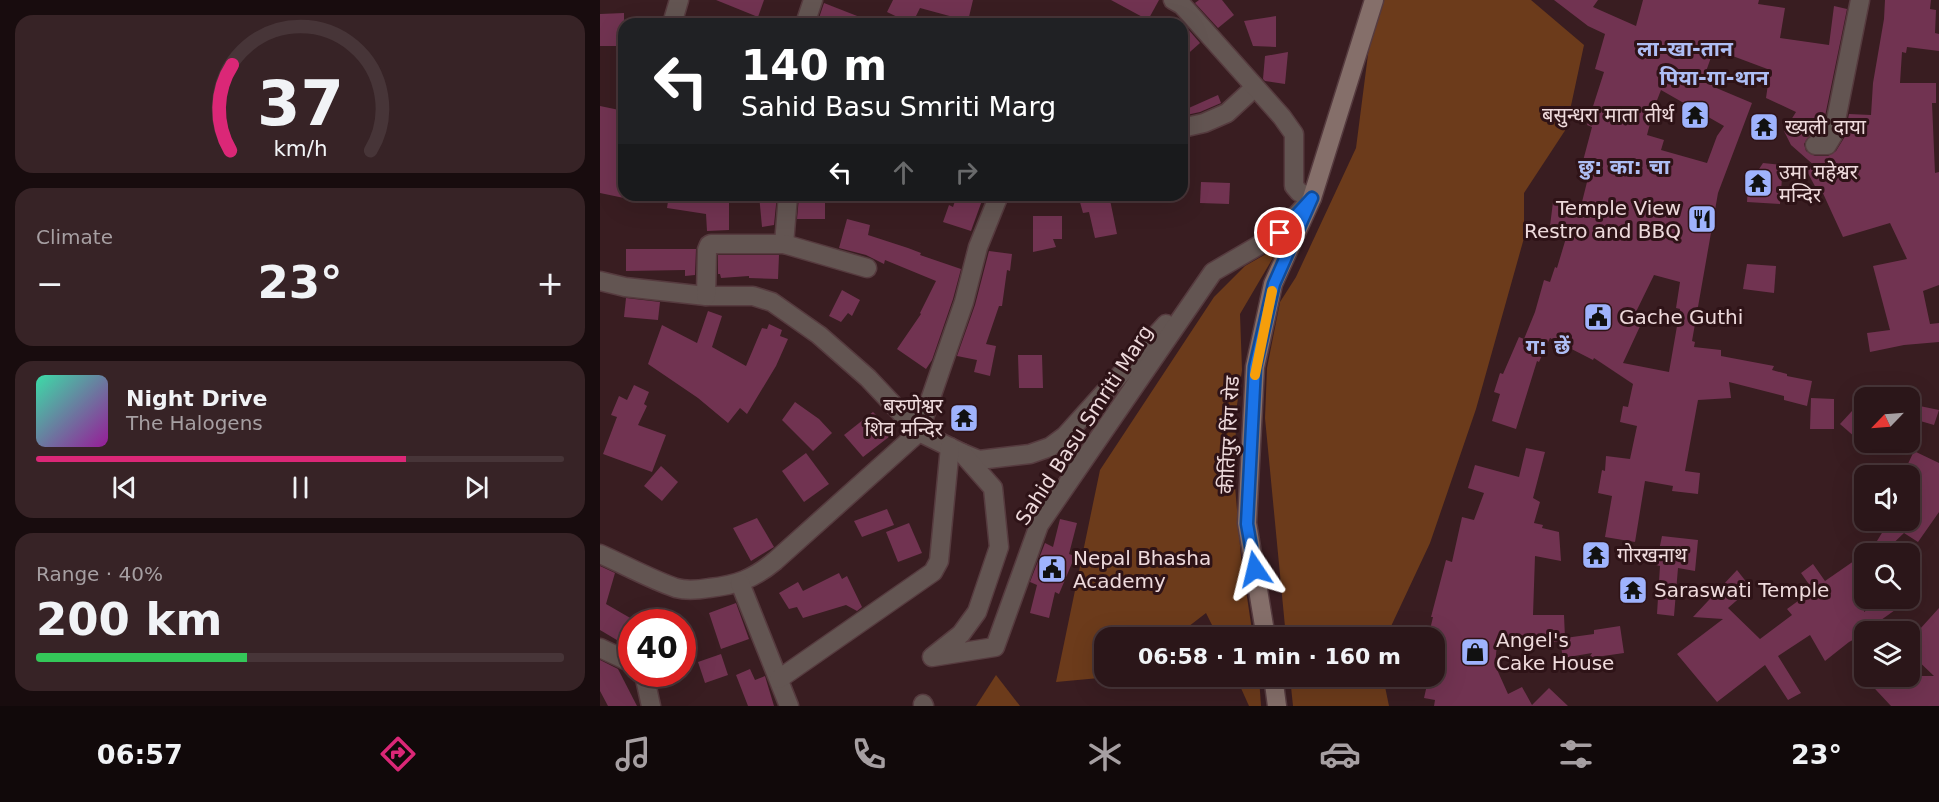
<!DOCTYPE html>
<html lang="en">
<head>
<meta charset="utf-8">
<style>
  :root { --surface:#2b1619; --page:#372326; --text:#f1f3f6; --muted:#a69fa2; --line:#473538; --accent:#db2777 }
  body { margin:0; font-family:"DejaVu Sans","Noto Sans Devanagari",sans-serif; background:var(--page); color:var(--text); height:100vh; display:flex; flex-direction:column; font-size:22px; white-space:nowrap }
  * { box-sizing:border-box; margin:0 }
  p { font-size:20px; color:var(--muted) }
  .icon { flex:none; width:33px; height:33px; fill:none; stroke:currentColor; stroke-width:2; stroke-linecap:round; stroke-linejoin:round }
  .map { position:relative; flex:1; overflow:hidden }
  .drawer { display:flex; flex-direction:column; gap:15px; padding:15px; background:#180c0e; width:600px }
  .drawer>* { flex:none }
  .top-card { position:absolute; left:18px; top:18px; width:570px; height:183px; border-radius:18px; box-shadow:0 6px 24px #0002,0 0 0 2px var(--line); background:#202124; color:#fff; overflow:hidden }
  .needle { width:39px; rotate:245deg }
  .fabs { position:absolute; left:1254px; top:387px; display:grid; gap:12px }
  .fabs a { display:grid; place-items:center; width:66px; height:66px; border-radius:12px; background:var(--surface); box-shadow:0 6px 24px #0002,0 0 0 2px var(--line); font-size:30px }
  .speed { position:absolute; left:18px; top:609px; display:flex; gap:12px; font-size:30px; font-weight:700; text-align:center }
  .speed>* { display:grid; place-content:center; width:78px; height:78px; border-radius:50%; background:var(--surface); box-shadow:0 6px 24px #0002,0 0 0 2px var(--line); line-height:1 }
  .speed .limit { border:9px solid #d22; background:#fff; color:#111 }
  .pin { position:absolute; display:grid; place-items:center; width:51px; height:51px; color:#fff; margin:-26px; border:3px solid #fff; border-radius:50%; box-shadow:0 2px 6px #0007 }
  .me { position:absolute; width:66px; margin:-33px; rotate:350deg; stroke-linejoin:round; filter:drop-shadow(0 0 4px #0008) }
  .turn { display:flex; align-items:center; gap:21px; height:126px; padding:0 24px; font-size:27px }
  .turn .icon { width:78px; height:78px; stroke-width:2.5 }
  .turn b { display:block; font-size:42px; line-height:51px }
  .lanes { display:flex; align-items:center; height:57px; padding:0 24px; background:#0003; justify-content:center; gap:30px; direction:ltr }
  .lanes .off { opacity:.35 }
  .big { font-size:45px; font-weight:700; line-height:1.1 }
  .drawer .card { flex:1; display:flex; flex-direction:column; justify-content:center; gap:9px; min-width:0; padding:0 21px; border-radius:18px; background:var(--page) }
  .drawer .dial { align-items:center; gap:0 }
  .dial svg { height:156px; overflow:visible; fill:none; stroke:var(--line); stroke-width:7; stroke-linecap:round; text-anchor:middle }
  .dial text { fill:var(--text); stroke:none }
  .song { display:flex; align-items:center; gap:18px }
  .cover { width:72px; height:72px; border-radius:9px; background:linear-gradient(135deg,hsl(160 70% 55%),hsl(300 70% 35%)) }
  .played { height:6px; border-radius:3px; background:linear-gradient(90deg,var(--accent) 70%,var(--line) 70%) }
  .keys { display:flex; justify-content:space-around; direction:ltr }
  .heat { display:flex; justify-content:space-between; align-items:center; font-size:33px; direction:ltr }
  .charge { height:9px; border-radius:4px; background:linear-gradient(90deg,#34c759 40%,var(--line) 0) }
  .trip { position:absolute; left:494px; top:627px; width:351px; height:60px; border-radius:18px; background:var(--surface); box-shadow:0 6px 24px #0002,0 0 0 2px var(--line); font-weight:700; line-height:60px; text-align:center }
  .dock { display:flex; height:96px; justify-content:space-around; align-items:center; background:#11090a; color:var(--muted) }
  .dock .icon { width:42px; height:42px }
  .dock .current { color:var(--accent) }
  .dock b { font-size:27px; color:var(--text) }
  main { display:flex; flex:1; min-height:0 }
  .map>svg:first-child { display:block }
</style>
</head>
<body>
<main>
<section class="drawer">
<div class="card dial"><svg viewBox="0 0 100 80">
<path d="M14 69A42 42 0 1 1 86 69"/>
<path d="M14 69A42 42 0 0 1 15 25" stroke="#db2777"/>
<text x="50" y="56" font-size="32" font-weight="700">37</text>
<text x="50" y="72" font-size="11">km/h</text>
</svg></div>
<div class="card"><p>Climate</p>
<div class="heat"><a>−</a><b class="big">23°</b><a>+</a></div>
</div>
<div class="card">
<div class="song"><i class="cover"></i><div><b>Night Drive</b><p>The Halogens</p></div></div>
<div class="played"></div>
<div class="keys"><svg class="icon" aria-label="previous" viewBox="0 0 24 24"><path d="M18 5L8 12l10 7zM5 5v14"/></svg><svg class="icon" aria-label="pause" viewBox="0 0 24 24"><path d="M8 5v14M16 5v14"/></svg><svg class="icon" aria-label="next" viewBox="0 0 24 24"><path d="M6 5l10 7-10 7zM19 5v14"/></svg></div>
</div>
<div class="card"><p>Range · 40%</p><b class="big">200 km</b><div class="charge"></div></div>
</section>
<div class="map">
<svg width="1339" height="706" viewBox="0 0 1339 706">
  <rect width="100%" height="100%" fill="#391d21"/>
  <!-- green -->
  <g fill="#6c3b1b">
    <polygon points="775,0 931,0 984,45 966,129 924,193 924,238 876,409 830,543 786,637 686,637 665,418 667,368 680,302 696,277 756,148"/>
    <polygon points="680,246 640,314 642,370 636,412 635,486 641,557 653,637 618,637 606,613 575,637 504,638 504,676 510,677 456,682 500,470 614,297 645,266"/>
    <polygon points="396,675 420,706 376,706"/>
    <polygon points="636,677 659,677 661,706 649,706"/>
    <polygon points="690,677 783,677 789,706 693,706"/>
  </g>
  <!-- building -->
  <g fill="#713351" fill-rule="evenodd">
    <polygon points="116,0 164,0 158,17"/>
    <polygon points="293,0 373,0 368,21 320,8 312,24 287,12"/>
    <polygon points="511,0 559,0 548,20"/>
    <polygon points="599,0 622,0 634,15 618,28 595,3"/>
    <path d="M954,0H998L993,7L1036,26L1043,0H1159L1158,4L1185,8L1180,38L1229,45L1234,6L1247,9L1222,131L1221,134L1209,136L1204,144L1206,151L1215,156H1228L1236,151L1244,138L1249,114L1271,115L1273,83L1284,19L1285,0H1331L1330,9L1336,10L1335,33L1339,34V51L1307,47L1306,53L1302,52L1300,83H1336V103H1332L1335,173L1339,172V285L1323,291L1330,324L1339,323V342L1304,345L1270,352L1267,333L1290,330L1273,266L1307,259L1290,223L1243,237L1221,189L1217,190L1204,166L1216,167L1191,145L1184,131L1196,112L1166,98L1170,70L1114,49L1104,77L1116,84L1114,87L1152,103L1118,193L1092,341L1095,342L1094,347L1121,350V356L1174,366L1172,370L1187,374V376L1212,381L1207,406L1184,400V396L1129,382L1131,398L1098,400L1085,471L1100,473L1098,494L1072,491L1073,486L1045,481L1035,542L1005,537L1012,496L998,493L1002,470L1005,471L1006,456L1030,459L1037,426L1020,422L1023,406L1028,407L1033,384L994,358L993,360L950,338L939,362L937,361L916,429L892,421L900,394L894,392L900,373L903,374L919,337L924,339L935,312L944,280L950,282L955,267L957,268L969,228L950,226L953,202L981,206L988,178L979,176L992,127L987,125L1004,72L995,69L1005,34L988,26ZM1061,90L1124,126L1117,136L1107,163L1061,150L1064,140L1047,135L1054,108ZM1054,275L1080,282L1076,308L1080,309L1069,372L1023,363L1042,322L1033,318Z"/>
    <polygon points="224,3 275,23 275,24 217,24"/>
    <polygon points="24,13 24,46 0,46 0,14"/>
    <polygon points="676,16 676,47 653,46 644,21"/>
    <polygon points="582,22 600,43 582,59"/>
    <polygon points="688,52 685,84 665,81 663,79 665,56"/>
    <polygon points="618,95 621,103 600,112 582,116 582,111"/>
    <polygon points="0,106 24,111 24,198 0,193"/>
    <polygon points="1163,163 1183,165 1180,204 1147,202 1148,186"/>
    <polygon points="601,182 630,183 629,204 600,203"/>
    <polygon points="69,195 95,195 129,200 129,230 107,231 106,214 67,208"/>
    <polygon points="159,195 177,195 174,225 162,227"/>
    <polygon points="357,195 384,195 371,231 343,222 349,205 353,207"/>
    <polygon points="478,195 509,195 517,234 495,238 489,212 483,213"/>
    <polygon points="225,196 225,219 197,219 199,197"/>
    <polygon points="433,216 462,216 462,239 453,239 456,247 433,252"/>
    <polygon points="247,219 270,225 268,235 308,248 321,253 320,255 361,269 353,299 332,360 326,369 297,349 321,314 320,313 336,281 285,260 284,264 266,255 239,248"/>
    <polygon points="26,249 96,249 95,275 85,276 85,270 26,271"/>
    <polygon points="389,251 412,254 410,271 407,270 402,306 399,306 386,344 396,346 390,376 374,372 377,360 357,356 375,305"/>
    <polygon points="118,255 179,255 178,279 149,278 149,276 121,278 120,274 118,274"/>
    <polygon points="1147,264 1176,266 1174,293 1143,289"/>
    <polygon points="242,290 260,300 252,316 248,313 241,322 229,316"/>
    <polygon points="26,298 60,302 58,320 24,317"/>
    <polygon points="108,311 122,316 112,347 146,366 162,328 167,329 169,324 182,330 180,336 188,339 176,366 147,414 140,408 128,423 98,398 48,364 62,325 97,343"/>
    <polygon points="418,355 442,355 443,388 419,388"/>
    <polygon points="34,385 49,392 44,404 47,406 38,425 66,435 52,472 3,454 17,417 11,415 19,396 27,400"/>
    <polygon points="1211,398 1234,399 1234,429 1210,429"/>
    <polygon points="195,402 219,419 232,433 213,451 182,420"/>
    <polygon points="1310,404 1339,410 1334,425 1310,418"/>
    <polygon points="1252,411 1264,421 1264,445 1240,424"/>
    <polygon points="273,412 294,433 263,457 244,435"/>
    <polygon points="926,448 945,452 933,498 940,502 934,523 943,525 942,528 959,532 961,561 935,556 933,615 964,615 965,638 994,634 994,630 1020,626 1024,653 989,658 992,653 963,658 960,641 924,647 923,641 897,644 895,665 908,694 922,687 932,705 949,688 968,706 834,706 835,700 824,698 829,676 834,676 834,638 828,638 833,617 831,617 846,560 852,562 862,517 874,520 884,493 868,488 875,465 919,477"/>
    <polygon points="1314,451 1339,463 1339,512 1318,542 1304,533 1282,554 1269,554 1288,523 1284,520 1310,520 1310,491 1320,475 1306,468"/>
    <polygon points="206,453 229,484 204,502 182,471"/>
    <polygon points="61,466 78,482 62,501 44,486"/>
    <polygon points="287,509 294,525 262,537 254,521"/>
    <polygon points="157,518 174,547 151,561 133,528"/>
    <polygon points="460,519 477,523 469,554 475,556 459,594 455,592 449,618 430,613 437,585 430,582 445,543 453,547"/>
    <polygon points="309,523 322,553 298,562 286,532"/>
    <polygon points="1062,536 1098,540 1095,571 1078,568 1074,616 1057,614 1060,566 1056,565"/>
    <polygon points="1264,554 1264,612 1284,598 1312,598 1281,620 1284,623 1268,632 1264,632 1264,634 1249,642 1225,661 1210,635 1178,656 1201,693 1188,700 1165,665 1117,702 1077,654 1123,619 1093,617 1137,570 1151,588 1128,608 1160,639 1192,615 1187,609 1213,590 1201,573 1213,564 1225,581"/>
    <polygon points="0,566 15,573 6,604 32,619 32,649 0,630"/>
    <polygon points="239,573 242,579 247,576 262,607 257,611 246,605 203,618 197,607 189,609 179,593 198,582 203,591"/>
    <polygon points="136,603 149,639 121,649 109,613"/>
    <polygon points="1339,608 1339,706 1291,706 1263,676 1334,676 1310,653 1310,640"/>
    <polygon points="121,654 128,675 105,683 98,662"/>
    <polygon points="0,660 18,669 37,706 8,706 0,691"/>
    <polygon points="150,669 155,680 165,676 174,706 148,706 136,675"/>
  </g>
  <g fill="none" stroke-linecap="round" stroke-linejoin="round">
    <!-- street casing -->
    <g stroke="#563b3f" stroke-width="21">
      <g id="street">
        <polyline points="72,24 79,0"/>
        <polyline points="205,24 213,0"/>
        <polyline points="582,128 604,123 627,113 654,88"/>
        <polyline points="1215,145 1227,145 1233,135 1260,0"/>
        <polyline points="184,244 188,195"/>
        <polyline points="0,281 25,287 106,296 153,296 172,302 219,335 268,378 319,432 364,302 378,247 399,195"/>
        <polyline points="106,296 107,250 109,245 111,244 184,244 267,268"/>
        <polyline points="362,453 379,460 430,454 450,447 465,436 566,324"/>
        <path d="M0,554C25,565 50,579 76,588C87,591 97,590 109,588C137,585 153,579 175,561L319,432L362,453L393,488L399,547L377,612L361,634L332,657L395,647L439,525L613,272L680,233L712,198L699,192L694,186V134L682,117L582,5L573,0"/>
        <polyline points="140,583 189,706"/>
        <polyline points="0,648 32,663"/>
        <polyline points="44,674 51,706"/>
        <polyline points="179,679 333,572 339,561 350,447"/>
        <polyline points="323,704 324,706"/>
      </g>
    </g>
    <!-- secondary casing -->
    <g stroke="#563b3f" stroke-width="21">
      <g id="secondary">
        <polyline points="666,638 647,523 655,367 673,284 712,198 774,0"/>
        <polyline points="673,676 677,706"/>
      </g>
    </g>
    <!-- street -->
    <use href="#street" stroke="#635552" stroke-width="18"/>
    <!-- secondary -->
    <use href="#secondary" stroke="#856f6a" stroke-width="18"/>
  </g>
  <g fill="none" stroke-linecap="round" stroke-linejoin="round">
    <!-- route casing -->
    <g stroke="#114b97" stroke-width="15">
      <polyline id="route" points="655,569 647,524 655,367 674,284 712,198 680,233"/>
    </g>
    <!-- route -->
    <use href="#route" stroke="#1a73e8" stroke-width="10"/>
    <!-- slow -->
    <polyline stroke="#f59e0b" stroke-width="10" points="655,375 672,291"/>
  </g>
  <!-- icons -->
  <defs>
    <g id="temple-square" transform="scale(1.5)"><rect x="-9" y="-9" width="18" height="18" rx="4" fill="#9fb3fd" stroke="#2e1317"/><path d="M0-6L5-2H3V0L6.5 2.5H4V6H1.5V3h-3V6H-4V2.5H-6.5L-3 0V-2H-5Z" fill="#111"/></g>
    <g id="restaurant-square" transform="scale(1.5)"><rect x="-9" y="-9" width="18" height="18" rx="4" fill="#9fb3fd" stroke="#2e1317"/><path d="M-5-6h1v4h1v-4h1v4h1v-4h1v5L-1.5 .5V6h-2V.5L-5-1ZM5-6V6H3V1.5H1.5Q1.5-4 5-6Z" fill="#111"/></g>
    <g id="civic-square" transform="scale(1.5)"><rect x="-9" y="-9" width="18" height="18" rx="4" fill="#9fb3fd" stroke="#2e1317"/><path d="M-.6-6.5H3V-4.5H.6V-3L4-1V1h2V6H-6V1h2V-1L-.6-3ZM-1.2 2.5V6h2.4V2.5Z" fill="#111"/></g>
    <g id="shop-square" transform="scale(1.5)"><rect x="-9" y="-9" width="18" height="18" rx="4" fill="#9fb3fd" stroke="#2e1317"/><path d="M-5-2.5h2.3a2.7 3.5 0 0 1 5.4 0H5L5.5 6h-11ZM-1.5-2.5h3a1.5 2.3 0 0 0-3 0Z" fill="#111"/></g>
  </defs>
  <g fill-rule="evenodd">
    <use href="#temple-square" x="1095" y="115"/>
    <use href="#temple-square" x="1164" y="127"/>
    <use href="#temple-square" x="1158" y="183"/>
    <use href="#restaurant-square" x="1102" y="219"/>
    <use href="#civic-square" x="998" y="317"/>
    <use href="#temple-square" x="364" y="418"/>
    <use href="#temple-square" x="996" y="555"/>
    <use href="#civic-square" x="452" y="569"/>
    <use href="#temple-square" x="1033" y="590"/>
    <use href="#shop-square" x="875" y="652"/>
  </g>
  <g text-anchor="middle" stroke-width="6" stroke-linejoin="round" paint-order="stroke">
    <!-- poi labels -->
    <g font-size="20" fill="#eedadc" stroke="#2e1317" text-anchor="start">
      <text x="1074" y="122" text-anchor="end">बसुन्धरा माता तीर्थ</text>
      <text x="1185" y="134">ख्यली दाया</text>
      <text x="1179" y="179">उमा महेश्वर<tspan x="1179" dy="23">मन्दिर</tspan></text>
      <text x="1081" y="215" text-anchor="end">Temple View<tspan x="1081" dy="23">Restro and BBQ</tspan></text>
      <text x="1019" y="324">Gache Guthi</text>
      <text x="343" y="413" text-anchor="end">बरुणेश्वर<tspan x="343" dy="23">शिव मन्दिर</tspan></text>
      <text x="1017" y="562">गोरखनाथ</text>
      <text x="473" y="565">Nepal Bhasha<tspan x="473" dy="23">Academy</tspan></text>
      <text x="1054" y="597">Saraswati Temple</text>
      <text x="896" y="647">Angel's<tspan x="896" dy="23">Cake House</tspan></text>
    </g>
    <!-- street labels -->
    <g font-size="20" fill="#eedadc" stroke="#2e1317">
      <text transform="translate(484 425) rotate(-57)" y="7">Sahid Basu Smriti Marg</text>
      <text transform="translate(629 435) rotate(-87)" y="7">कीर्तिपुर रिंग रोड</text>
    </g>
    <!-- neighbourhood labels -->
    <g font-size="21" font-weight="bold" fill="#aebef5" stroke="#2e1317">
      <text x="1085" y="56">ला-खा-तान</text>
      <text x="1114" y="85">पिया-गा-थान</text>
      <text x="1024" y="174">छु: का: चा</text>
      <text x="948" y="354">ग: छें</text>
    </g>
  </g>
</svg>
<div class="fabs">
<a><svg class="needle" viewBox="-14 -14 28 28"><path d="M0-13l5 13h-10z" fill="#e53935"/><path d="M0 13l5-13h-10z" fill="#a69fa2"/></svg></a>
<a><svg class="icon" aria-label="sound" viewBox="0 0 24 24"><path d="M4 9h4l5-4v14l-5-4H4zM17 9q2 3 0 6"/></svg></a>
<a><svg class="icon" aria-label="search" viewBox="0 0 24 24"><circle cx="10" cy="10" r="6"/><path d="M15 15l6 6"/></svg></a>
<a><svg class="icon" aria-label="layers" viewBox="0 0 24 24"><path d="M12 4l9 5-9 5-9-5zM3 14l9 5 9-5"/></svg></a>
</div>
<div class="speed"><div class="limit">40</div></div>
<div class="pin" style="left:680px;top:233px;background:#d93025"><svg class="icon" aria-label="arrive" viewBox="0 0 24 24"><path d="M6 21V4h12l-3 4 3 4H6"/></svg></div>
<svg class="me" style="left:655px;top:569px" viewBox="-20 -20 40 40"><path d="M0-17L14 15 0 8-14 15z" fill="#1a73e8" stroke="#fff" stroke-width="4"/></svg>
<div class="trip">06:58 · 1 min · 160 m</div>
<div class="top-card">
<div class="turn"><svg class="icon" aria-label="left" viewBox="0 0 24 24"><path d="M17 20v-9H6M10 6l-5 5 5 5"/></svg><div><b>140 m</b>Sahid Basu Smriti Marg</div></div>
<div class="lanes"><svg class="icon" aria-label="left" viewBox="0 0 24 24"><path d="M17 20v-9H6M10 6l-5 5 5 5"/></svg><svg class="icon off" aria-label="ahead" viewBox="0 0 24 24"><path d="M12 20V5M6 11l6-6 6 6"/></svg><svg class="icon off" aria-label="right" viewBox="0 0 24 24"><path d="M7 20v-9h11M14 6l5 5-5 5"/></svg></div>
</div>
</div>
</main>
<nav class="dock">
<b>06:57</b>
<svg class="icon current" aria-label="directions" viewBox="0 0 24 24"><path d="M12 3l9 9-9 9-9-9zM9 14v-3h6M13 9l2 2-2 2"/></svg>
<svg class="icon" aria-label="music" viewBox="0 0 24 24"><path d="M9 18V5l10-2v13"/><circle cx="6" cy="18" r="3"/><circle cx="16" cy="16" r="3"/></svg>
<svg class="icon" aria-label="phone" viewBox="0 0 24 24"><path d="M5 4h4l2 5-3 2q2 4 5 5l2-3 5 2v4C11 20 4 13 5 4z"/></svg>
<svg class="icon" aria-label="climate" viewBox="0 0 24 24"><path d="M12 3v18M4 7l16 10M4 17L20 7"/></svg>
<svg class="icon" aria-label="car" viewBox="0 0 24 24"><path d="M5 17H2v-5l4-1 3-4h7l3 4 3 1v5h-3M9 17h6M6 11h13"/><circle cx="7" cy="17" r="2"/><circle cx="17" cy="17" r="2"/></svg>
<svg class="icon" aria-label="filters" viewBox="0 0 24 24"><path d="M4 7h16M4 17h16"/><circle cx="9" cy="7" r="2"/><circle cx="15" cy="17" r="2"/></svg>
<b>23°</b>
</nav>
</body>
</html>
